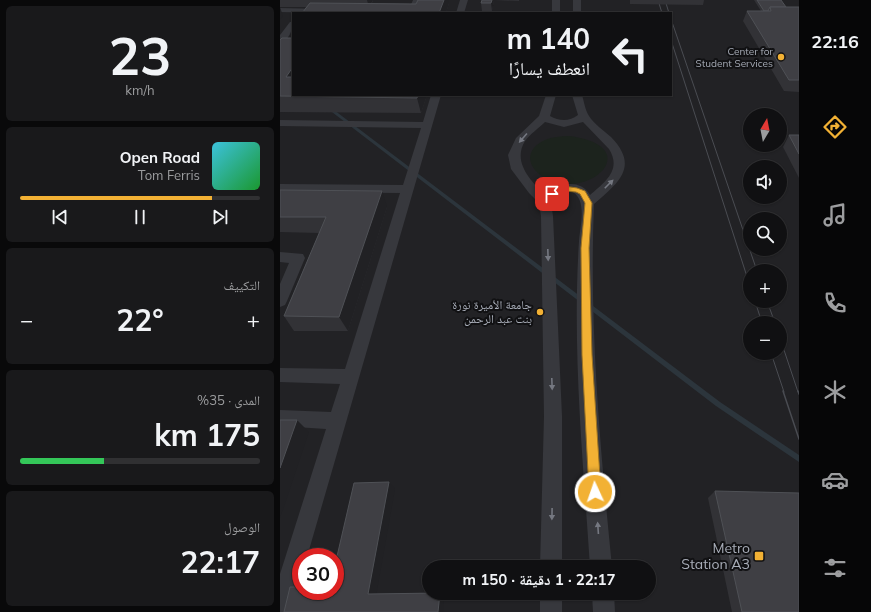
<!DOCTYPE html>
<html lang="ar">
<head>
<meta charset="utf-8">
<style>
  :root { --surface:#101012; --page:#19191b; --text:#f1f3f6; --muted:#9c9d9f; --line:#303032; --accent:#f2b134 }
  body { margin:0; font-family:Mulish,"Noto Naskh Arabic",sans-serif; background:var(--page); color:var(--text); direction:rtl; height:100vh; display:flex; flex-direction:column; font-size:15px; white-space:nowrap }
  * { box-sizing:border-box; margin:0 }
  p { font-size:13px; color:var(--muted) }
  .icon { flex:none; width:22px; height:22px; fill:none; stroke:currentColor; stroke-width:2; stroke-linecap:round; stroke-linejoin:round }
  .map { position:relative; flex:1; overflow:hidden; direction:ltr }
  .drawer { display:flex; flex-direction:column; gap:6px; padding:6px; background:#09090a; width:280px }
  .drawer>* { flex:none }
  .top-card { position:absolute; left:12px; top:12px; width:380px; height:84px; border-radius:0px; box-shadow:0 1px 3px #0004,0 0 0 1px var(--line); direction:rtl; background:#101012; color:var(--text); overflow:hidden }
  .needle { width:26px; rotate:10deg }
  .tools { position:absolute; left:463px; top:108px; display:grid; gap:8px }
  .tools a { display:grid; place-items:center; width:44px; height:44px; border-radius:50%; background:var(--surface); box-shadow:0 1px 3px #0004,0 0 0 1px var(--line); font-size:20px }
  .speed { position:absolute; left:12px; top:548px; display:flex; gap:8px; font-size:20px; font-weight:700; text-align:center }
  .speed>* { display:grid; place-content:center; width:52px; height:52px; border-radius:50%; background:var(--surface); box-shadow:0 1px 3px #0004,0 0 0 1px var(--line); line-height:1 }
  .speed .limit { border:6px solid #d22; background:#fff; color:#111 }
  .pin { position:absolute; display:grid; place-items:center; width:34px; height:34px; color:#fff; margin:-17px; border-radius:8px; box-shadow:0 2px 6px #0006 }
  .me { position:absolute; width:44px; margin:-22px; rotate:357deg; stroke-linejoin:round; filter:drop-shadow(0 0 3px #0008) }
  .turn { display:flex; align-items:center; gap:14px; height:84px; padding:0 16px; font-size:18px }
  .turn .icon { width:52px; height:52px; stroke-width:2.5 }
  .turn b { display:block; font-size:28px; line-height:34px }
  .big { font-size:30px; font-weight:700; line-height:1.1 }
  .drawer .card { flex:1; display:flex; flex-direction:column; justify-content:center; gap:6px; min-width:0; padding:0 14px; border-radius:6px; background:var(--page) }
  .drawer .dial { align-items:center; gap:0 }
  .dial b { font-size:52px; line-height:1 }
  .song { display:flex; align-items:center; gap:12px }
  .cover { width:48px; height:48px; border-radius:6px; background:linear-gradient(135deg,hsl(190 70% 55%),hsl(130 70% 35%)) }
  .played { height:4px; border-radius:2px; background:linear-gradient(90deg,var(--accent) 80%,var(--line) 80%) }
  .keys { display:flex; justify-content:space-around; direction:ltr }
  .heat { display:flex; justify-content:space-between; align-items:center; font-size:22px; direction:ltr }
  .charge { height:6px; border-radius:3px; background:linear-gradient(90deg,#34c759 35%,var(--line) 0) }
  .trip { position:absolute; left:142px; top:560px; width:234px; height:40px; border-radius:20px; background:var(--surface); box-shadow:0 1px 3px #0004,0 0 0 1px var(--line); font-weight:700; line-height:40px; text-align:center; direction:rtl }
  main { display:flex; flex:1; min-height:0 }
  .tab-bar { display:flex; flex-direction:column; width:72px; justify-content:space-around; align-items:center; background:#060607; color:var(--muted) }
  .tab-bar .icon { width:28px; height:28px }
  .tab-bar .on { color:var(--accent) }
  .tab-bar b { font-size:18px; color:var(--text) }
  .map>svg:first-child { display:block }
</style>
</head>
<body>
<main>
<nav class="tab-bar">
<b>22:16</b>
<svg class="icon on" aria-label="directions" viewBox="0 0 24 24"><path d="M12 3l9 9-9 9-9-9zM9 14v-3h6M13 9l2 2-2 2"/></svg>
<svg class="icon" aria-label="music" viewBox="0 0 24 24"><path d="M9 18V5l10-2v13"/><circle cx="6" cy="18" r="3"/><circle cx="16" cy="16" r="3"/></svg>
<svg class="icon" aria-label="phone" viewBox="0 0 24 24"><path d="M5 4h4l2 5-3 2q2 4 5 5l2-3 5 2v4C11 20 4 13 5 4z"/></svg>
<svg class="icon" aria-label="climate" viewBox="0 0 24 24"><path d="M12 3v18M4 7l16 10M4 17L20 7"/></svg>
<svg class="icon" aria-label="car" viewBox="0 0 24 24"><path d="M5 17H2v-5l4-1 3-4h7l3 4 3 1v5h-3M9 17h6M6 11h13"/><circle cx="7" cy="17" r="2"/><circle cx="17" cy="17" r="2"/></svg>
<svg class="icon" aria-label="filters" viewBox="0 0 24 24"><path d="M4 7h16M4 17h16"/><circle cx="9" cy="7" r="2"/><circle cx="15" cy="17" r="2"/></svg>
</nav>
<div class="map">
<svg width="519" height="612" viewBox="0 0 519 612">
  <rect width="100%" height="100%" fill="#161618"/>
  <!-- built -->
  <path fill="#222225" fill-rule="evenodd" d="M0,0H519V612H0ZM13,13H391V95H13ZM470,115H500V145H470ZM470,167H500V197H470ZM470,219H500V249H470ZM470,271H500V301H470ZM470,323H500V353H470ZM21,557H55V591H21ZM149,567H369V593H149Z"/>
  <!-- green -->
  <path fill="#1c231d" d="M289,136C368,146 308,204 263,177C246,166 245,149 265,140C272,137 281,136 289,136Z"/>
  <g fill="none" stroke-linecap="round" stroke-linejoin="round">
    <!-- stream -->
    <polygon fill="#2c353c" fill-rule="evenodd" points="48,107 50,107 440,402 519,455 519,462 436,406 48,109"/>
    <!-- street -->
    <g fill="#37383d" fill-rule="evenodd">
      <polygon points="133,0 141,0 135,13 118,13 118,9 129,9"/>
      <polygon points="180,0 188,0 184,13 176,13"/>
      <rect x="272" y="0" width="8" height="13"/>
      <rect x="293" y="0" width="8" height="13"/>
      <polygon points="0,8 43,9 47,11 44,13 0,12"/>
      <path d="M10,22H13C13,30 8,41 0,44V35Z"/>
      <polygon points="151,95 161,95 27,557 21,557 21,576 11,610 10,612 0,612 0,574 46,429 0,426 0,410 51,412 60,384 0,382 0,368 65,369 120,193 0,192 0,184 123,185 141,128 0,126 0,120 143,122"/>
      <path d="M266,95H276L270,116C279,121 289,122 298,115L292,95H302C304,101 305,110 309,116C314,124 324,131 331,137C360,167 338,183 314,204C309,326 320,446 332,567H310C303,459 292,350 299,241C300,226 308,199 291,191L281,194L271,203L273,216L282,416V567H260L264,416L261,216L259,203L249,193L231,169L228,155L236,138L259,116ZM265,122L284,127L303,122L329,149C342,170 325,182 310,195C300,178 277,183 265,195C251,181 232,162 245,141C250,134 259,128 265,122Z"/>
      <polygon points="0,252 23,254 25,258 7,301 5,305 0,307 0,284 9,263 0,262"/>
      <rect x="260" y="593" width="22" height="19"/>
      <polygon points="312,593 334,593 335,612 313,612"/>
    </g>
    <!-- tram-far1 -->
    <g stroke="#4a4c52" stroke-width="1">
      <polyline points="378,0 382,13"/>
      <polyline points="385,0 389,13"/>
      <polyline points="391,19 477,271"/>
      <polyline points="391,40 470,286"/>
      <polyline points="475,301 482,323"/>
      <polyline points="487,301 495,323"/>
      <polyline points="500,338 518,392"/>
      <polyline points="491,353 504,392"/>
    </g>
    <!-- tram -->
    <g stroke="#4a4c52" stroke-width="1.5">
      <polyline points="503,391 519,439"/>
      <polyline points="518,391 519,394"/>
    </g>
  </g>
  <!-- wall -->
  <g fill="#323236">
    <polygon points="0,0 93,0 92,3 136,4 138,0 169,0 169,3 166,13 22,13 26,7 0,7"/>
    <polygon points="202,0 239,0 239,1 214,0 212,11 202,11 201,3"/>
    <polygon points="350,0 424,0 423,5 350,4"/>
    <polygon points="474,0 501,0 506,7 519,7 519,92 504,91 463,21 467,11 481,11"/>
    <polygon points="0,40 13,95 147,95 141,113 0,112"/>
    <polygon points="509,135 519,135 519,178 503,147"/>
    <polygon points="0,190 107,207 68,331 14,331 4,316 39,233 0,232"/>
    <polygon points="435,491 519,612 452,612 428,498"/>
  </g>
  <!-- shaded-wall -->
  <g fill="#212124">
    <polygon points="87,0 93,0 89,7"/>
    <polygon points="164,0 169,0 169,3 166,13 159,13"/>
    <polygon points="212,0 214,0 212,11 211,3"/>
    <polygon points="0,7 3,16 0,20"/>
    <polygon points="13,67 13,92 6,77"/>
    <polygon points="138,95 147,95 141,113 137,98"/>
    <polygon points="102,191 107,207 68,331 59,317"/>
    <polygon points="17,420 29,432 0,518 0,468"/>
    <polygon points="109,482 115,489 96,596 88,594"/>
    <polygon points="160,593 164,596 163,612 158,612"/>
  </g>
  <!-- building -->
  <g fill="#3f3f44" stroke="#4f5156">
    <polygon points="138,0 164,0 159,13 22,13 30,3 136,4"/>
    <polygon points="202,0 212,0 211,3 201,3"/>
    <polygon points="477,0 501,0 506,7 490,7 488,11 484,11"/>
    <polygon points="490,7 519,7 519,80 509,80 467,11 491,11"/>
    <polygon points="2,38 13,38 13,67 6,77 13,77 13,95 138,95 137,98 0,96 0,40"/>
    <polygon points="509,135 519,135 519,154"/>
    <polygon points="0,190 102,191 59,317 4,316 46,217 0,217"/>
    <polygon points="0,420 17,420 0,468"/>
    <polygon points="109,482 88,594 160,593 158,612 4,612 10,587 21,587 21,591 55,591 55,565 74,483"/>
    <polygon points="435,491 519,493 519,612 462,612"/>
  </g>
  <!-- one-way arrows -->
  <defs><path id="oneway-solid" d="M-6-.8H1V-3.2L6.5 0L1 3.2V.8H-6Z"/></defs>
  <g fill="#757881">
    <use href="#oneway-solid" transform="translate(243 138) rotate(131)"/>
    <use href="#oneway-solid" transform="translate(329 184) rotate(-45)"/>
    <use href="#oneway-solid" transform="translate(268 255) rotate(88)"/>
    <use href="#oneway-solid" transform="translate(272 384) rotate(88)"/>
    <use href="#oneway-solid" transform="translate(272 514) rotate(91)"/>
    <use href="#oneway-solid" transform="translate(318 528) rotate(-94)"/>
  </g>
  <!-- route -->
  <polygon fill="#f2b134" stroke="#9d7322" points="284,186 297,188 305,191 312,203 309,248 312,355 321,492 319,496 315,498 311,496 309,492 302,355 301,248 305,203 300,194 296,192 284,191 272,196 268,194 275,188"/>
  <!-- markers -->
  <g fill="#f2b134" stroke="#111113" stroke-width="1.5">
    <circle cx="501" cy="57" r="4"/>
    <circle cx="260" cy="312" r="4"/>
    <rect x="474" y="551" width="10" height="10" rx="2"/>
  </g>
  <g text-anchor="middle" stroke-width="4" stroke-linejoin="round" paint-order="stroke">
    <!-- far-poi labels -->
    <g font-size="10" fill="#a8adb8" stroke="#111113" text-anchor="end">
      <text x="493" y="55">Center for<tspan x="493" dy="12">Student Services</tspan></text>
    </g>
    <!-- poi labels -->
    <g font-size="12" fill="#a8adb8" stroke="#111113" text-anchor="end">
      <text x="252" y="309">جامعة الأميرة نورة<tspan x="252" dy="14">بنت عبد الرحمن</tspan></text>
    </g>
    <!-- near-poi labels -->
    <g font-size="14" fill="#a8adb8" stroke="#111113" text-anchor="end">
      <text x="470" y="553">Metro<tspan x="470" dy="16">Station A3</tspan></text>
    </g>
  </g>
</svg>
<div class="tools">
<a><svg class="needle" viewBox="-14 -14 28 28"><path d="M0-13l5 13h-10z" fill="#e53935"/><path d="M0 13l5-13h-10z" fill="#9c9d9f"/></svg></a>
<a><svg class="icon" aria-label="sound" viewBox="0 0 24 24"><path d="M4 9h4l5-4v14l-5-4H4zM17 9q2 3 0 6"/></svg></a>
<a><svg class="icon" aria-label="search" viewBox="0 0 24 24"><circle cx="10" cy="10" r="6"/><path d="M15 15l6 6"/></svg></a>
<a>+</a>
<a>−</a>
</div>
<div class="speed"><div class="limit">30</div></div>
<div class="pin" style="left:272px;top:194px;background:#d93025"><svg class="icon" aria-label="arrive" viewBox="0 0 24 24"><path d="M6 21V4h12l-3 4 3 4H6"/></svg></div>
<svg class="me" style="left:315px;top:492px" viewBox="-20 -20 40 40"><circle r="17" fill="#f2b134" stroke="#fff" stroke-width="3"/><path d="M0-11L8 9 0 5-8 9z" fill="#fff"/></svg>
<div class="trip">22:17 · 1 دقيقة · 150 m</div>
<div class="top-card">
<div class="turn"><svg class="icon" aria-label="left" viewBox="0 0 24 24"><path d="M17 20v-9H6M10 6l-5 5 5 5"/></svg><div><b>140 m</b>انعطف يسارًا</div></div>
</div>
</div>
<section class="drawer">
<div class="card dial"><b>23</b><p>km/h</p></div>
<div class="card">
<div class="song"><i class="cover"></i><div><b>Open Road</b><p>Tom Ferris</p></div></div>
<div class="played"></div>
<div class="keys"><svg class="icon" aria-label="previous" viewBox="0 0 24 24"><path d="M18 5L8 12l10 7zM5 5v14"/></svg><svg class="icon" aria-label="pause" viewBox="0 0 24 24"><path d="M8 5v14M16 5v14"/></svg><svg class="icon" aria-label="next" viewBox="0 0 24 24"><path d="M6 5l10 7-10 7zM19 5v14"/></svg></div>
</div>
<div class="card"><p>التكييف</p>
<div class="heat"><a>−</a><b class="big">22°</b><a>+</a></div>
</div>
<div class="card"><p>المدى · 35%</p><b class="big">175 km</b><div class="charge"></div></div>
<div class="card"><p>الوصول</p><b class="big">22:17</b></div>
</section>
</main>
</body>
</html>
